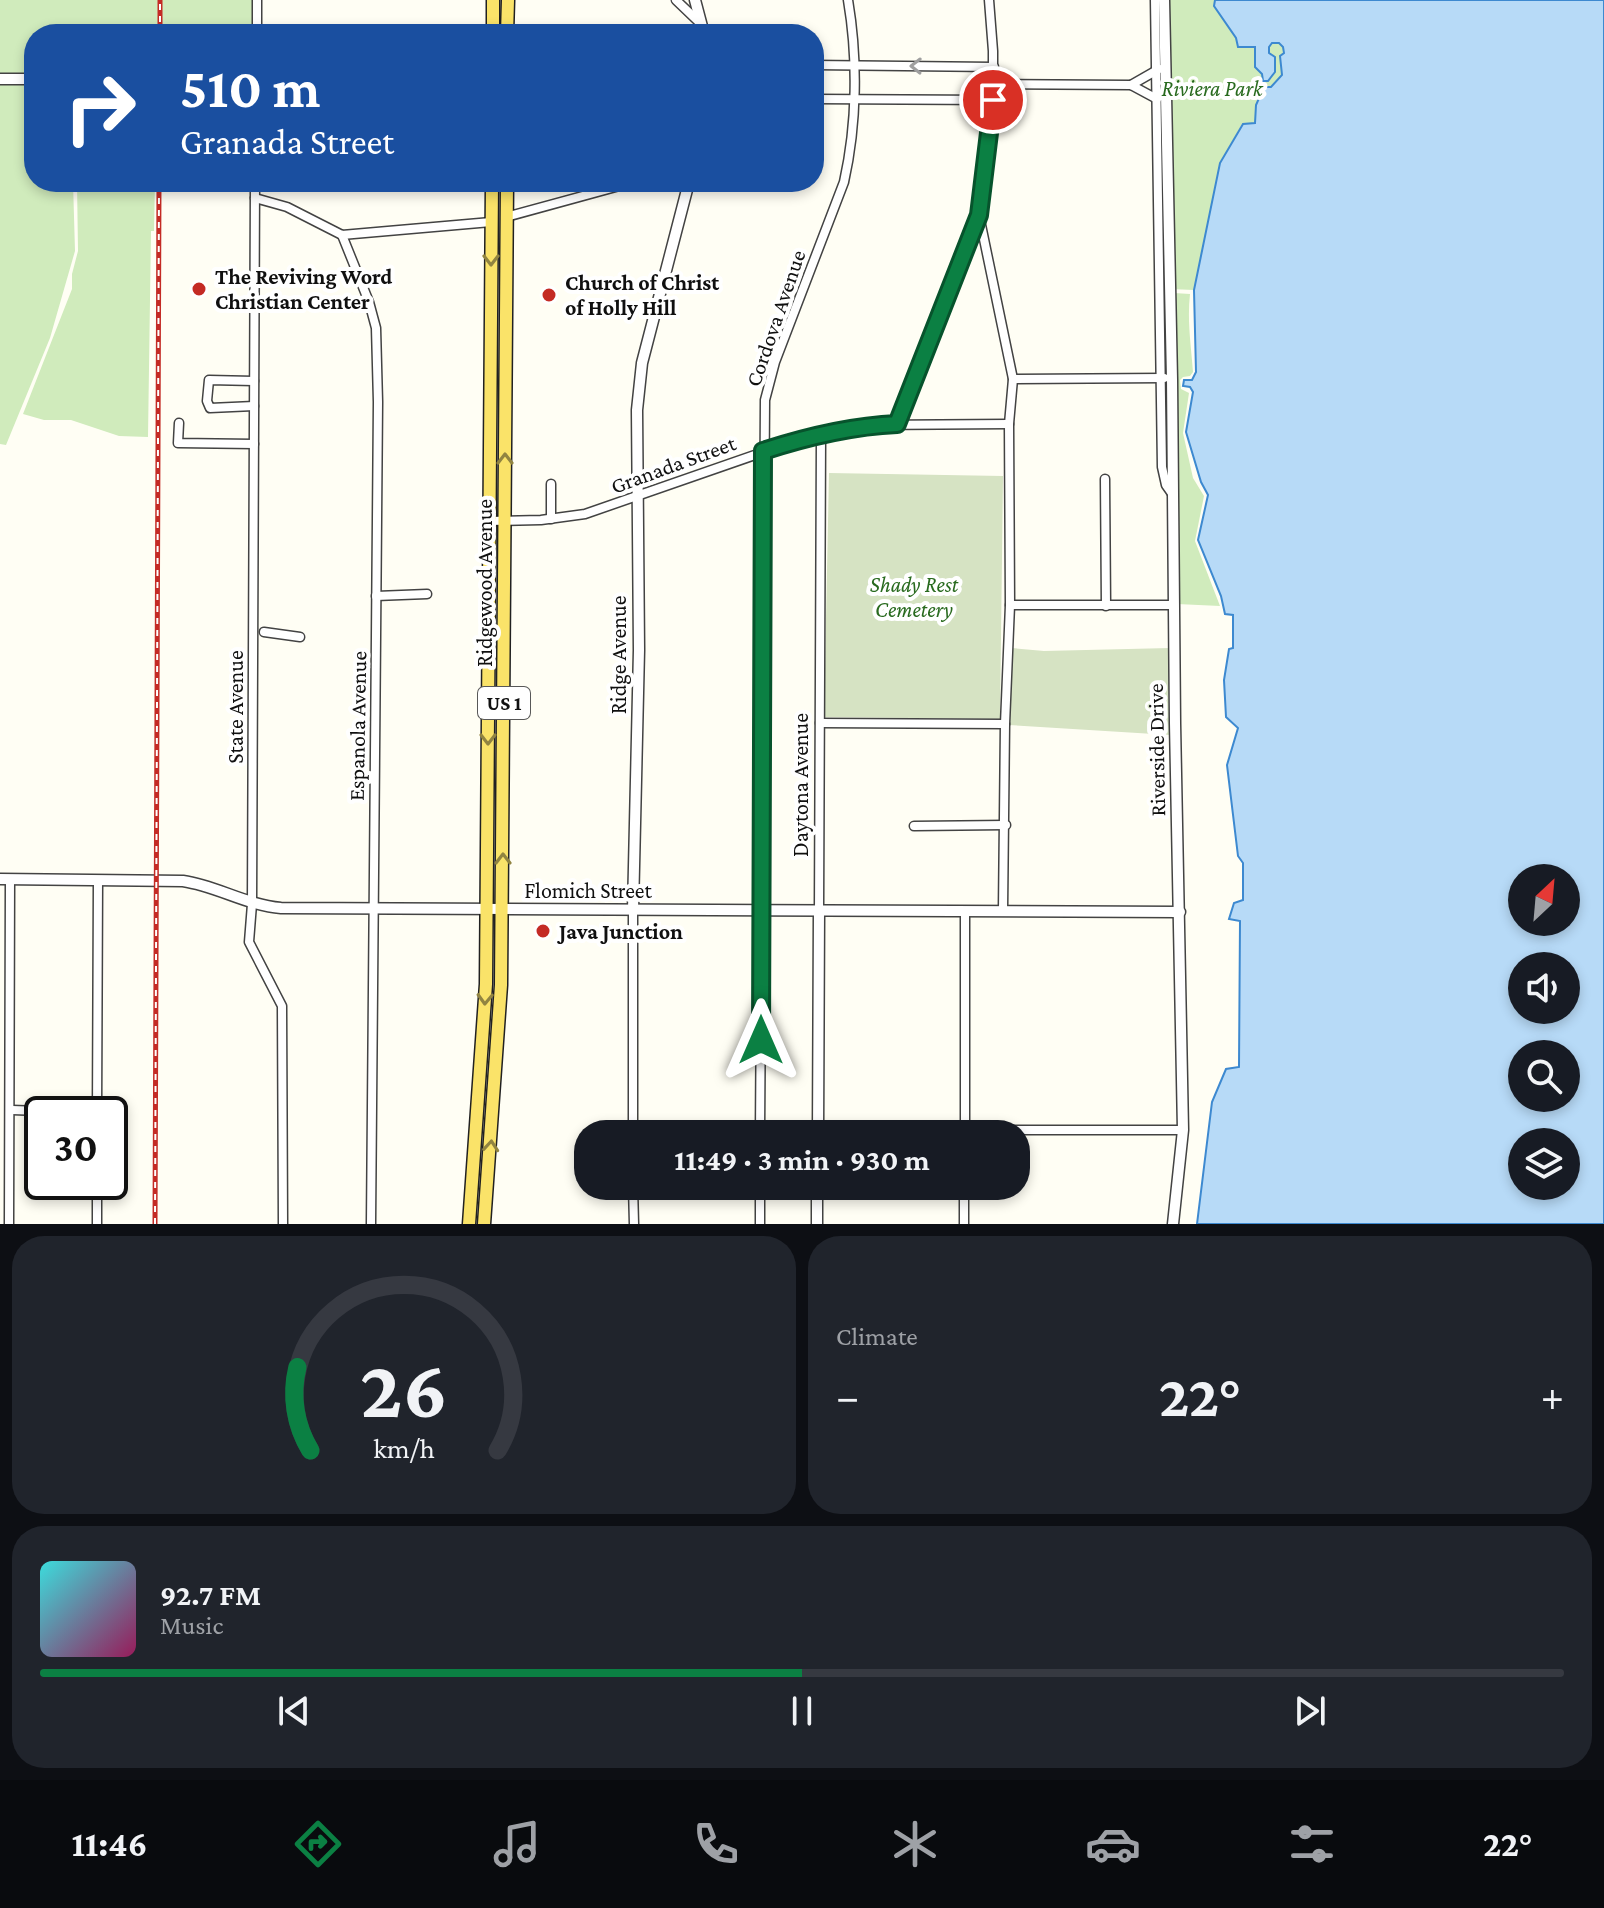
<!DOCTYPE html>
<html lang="en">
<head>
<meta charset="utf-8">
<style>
  :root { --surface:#171b24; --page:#20242c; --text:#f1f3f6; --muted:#9ea1a6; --line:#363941; --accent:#0b8043 }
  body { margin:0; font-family:"Crimson Pro",serif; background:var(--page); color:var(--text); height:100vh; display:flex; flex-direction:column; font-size:30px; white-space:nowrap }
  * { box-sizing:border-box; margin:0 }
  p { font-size:26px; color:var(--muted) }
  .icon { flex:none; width:44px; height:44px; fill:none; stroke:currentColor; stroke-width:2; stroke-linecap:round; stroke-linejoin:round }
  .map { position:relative; height:1224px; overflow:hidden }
  .panel { display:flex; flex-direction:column; gap:12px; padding:12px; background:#0d0f14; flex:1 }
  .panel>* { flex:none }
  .guide { position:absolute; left:24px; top:24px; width:800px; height:168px; border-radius:32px; box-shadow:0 4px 12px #0003; background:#1a4fa0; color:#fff; overflow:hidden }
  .needle { width:52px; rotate:26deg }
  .controls { position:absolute; left:1508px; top:864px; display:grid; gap:16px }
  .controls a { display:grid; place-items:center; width:72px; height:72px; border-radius:50%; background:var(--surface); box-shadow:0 4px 12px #0003; font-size:40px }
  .speed { position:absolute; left:24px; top:1096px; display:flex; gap:16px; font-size:40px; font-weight:700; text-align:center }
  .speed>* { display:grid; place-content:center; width:104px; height:104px; border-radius:50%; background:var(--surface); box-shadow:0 4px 12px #0003; line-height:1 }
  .speed .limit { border:4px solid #111; border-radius:12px; background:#fff; color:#111 }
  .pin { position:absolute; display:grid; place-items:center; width:68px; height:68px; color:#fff; margin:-34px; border:4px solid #fff; border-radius:50%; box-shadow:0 2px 8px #0007 }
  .me { position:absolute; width:88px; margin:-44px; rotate:0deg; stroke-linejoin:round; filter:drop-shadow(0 0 6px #0008) }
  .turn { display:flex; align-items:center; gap:28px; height:168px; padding:0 24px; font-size:36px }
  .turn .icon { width:104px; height:104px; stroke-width:2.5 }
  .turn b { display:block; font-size:56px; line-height:68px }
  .big { font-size:60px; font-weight:700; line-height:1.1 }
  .panel .widget { flex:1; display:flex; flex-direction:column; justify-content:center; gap:12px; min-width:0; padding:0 28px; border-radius:32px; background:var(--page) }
  .panel .dial { align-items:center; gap:0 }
  .dial svg { height:208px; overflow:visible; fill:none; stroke:var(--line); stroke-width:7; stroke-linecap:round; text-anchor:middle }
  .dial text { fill:var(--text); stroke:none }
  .song { display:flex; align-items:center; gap:24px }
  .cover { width:96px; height:96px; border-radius:12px; background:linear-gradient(135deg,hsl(180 70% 55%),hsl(330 70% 35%)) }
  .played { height:8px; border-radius:4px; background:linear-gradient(90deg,var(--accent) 50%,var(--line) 50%) }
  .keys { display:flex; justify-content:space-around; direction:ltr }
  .heat { display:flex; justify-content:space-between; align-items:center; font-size:44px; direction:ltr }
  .panel .tiles { flex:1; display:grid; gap:12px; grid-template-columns:1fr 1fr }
  .widget:last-child { grid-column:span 2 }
  .trip { position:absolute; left:574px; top:1120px; width:456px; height:80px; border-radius:32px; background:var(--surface); box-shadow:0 4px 12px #0003; font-weight:700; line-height:80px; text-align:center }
  .tab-bar { display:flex; height:128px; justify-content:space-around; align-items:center; background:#090b0e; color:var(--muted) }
  .tab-bar .icon { width:56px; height:56px }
  .tab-bar .current { color:var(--accent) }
  .tab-bar b { font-size:36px; color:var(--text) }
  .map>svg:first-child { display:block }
</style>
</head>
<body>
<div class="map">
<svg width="1604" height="1224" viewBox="0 0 1604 1224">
  <rect width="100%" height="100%" fill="#fffef4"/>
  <!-- green -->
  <g fill="#d0ebbc">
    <polygon points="0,0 253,0 253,34 34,34 34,75 0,75"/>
    <path d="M1164,0H1215L1214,6L1236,38L1255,46L1264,81L1273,57L1269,53V47L1272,43H1279L1283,47L1282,75C1266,92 1256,99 1255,123L1242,124L1220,163L1194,290L1170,289Z"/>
    <polygon points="0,79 34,79 34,182 73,182 75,251 50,338 6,445 0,444"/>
    <polygon points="77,182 155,182 154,231 151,231 148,437 119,436 71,420 44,420 23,414 72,289 72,274 78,251"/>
    <path d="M1174,293L1190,294C1187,321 1191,345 1193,372L1190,376L1183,377L1180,380L1181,389L1189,393L1183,433L1193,478L1204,496L1195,541L1220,606L1177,604Z"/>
  </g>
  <!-- cemetery -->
  <g fill="#d6e3c3">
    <polygon points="829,473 1003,476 1000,719 824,717"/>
    <polygon points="1012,648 1044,651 1170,648 1170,735 1009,725"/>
  </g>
  <!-- water -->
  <path fill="#b7daf7" stroke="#3d89d0" stroke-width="2" fill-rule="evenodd" d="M1215,0H1604V1224H1197L1212,1102L1226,1069L1239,1067L1240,921L1229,919L1234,903L1243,900V863L1238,856L1227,765L1238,728L1226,717L1224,680L1229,649L1233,648V615L1225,614L1221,596L1198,540L1208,495L1201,482L1186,432L1193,392L1190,387L1183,386L1184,380H1192L1196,372L1194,290L1220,163L1243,124L1255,123L1256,105L1264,87H1271L1282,75L1280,56L1284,53L1283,47L1279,43H1272L1269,47V53L1275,57V72L1268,81H1263L1262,74L1255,67V47H1238L1236,38L1214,6ZM1522,878H1566V922H1522ZM1522,966H1566V1010H1522ZM1522,1054H1566V1098H1522ZM1522,1142H1566V1186H1522Z"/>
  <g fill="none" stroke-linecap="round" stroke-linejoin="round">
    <!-- minor casing -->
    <g stroke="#434343" stroke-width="11">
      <g id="minor">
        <polyline points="676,0 700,23"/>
        <polyline points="1155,0 1162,467 1166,485 1173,495"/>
        <polyline points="257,34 257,0"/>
        <polyline points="814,65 994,67"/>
        <polyline points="994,84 1131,85 1157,99"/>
        <polyline points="1131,85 1159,69"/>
        <polyline points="814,99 993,100"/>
        <polyline points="255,182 252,904 249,942 282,1006 283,1224"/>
        <polyline points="255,198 287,207 342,235 491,222"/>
        <polyline points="979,215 1013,379 1009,424 1010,605 1005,724 1003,910"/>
        <polyline points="506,217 634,182"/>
        <polyline points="342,235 369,302 376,328 378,402 371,1224"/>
        <polyline points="1013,379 1164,378"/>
        <polyline points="254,406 210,408 207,401 209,380 254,381"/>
        <polyline points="179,423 178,443 254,444"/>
        <polyline points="897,424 979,215 993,100 993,51 989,0"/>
        <polyline points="1105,479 1106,606"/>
        <polyline points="551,519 551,484"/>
        <polyline points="490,521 541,520 585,514 801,439 871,425 1009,424"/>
        <polyline points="376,596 427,594"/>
        <polyline points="1010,605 1173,605"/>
        <polyline points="264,632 300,637"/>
        <polyline points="820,723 1005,724"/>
        <polyline points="914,826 1006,825"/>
        <polyline points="633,910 633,1134"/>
        <polyline points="819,911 821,436"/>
        <polyline points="965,911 965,1133"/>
        <polyline points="12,1110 97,1113"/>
        <polyline points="97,1114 98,880"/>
        <polyline points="818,1126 965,1130 1183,1130"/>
        <path d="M760,1134L765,400L775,362L844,182C857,124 858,59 848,0"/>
        <polyline points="97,1182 97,1224"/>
        <polyline points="633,1186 634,1224"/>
        <polyline points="9,1224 10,879"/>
        <polyline points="760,1224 760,1186"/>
        <polyline points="964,1224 964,1186"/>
      </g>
    </g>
    <!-- tertiary casing -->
    <g stroke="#434343" stroke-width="13">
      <g id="tertiary">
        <polyline points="695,0 704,34"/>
        <polyline points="1164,0 1172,379 1175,723 1183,1130 1173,1224"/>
        <polyline points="0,79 34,79"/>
        <path d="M0,879L183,881C217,886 246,905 281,908L1180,912"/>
        <polyline points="633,910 639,650 637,410 642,363 689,182"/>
        <polyline points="818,1134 819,911"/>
        <polyline points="817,1224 817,1186"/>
      </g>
    </g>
    <!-- primary casing -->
    <g stroke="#212121" stroke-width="15">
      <g id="primary">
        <polyline points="493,34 493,0"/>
        <polyline points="507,34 508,0"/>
        <polyline points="469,1224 486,984 492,182"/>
        <polyline points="484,1224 501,985 507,182"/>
      </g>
    </g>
    <!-- minor -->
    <use href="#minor" stroke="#fff" stroke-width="8"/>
    <!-- tertiary -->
    <use href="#tertiary" stroke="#fff" stroke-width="10"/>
    <!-- primary -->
    <use href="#primary" stroke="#fae369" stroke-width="12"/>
    <!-- rail casing -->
    <g stroke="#c42b25" stroke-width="5">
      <g id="rail">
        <polyline points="160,34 160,0"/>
        <polyline points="155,1224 159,182"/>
      </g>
    </g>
    <!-- rail -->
    <use href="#rail" stroke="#fff" stroke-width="2" stroke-dasharray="6" stroke-linecap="butt"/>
  </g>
  <!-- one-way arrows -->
  <defs><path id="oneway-chevron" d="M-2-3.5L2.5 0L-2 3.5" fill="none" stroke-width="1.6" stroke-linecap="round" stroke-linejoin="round" transform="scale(2)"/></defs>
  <use stroke="#9f9f9f" href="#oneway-chevron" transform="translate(916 66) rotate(-179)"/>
  <g stroke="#918441">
    <use href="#oneway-chevron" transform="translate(491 260) rotate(90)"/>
    <use href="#oneway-chevron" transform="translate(505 459) rotate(-90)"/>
    <use href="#oneway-chevron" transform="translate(488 739) rotate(90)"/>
    <use href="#oneway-chevron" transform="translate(503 859) rotate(-90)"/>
    <use href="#oneway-chevron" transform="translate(485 999) rotate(92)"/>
    <use href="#oneway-chevron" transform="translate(491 1146) rotate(-85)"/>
  </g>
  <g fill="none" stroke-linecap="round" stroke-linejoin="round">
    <!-- route casing -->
    <g stroke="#07532c" stroke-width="20">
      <path id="route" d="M761,1040L763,451C806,437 852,426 897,424L979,215L993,100"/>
    </g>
    <!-- route -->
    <use href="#route" stroke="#0b8043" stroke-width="14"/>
  </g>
  <!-- markers -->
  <g fill="#c42b25" stroke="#fff" stroke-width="3">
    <circle cx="199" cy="289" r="8"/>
    <circle cx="549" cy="295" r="8"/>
    <circle cx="543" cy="931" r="8"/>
  </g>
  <g text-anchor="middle" stroke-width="8" stroke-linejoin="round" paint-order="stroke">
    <!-- shield labels -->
    <rect fill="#fff" stroke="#585858" stroke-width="2" x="478" y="687" width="52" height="32" rx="6"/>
    <g font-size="20" font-weight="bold" fill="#101010">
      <text x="504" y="710">US 1</text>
    </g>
    <!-- park labels -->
    <g font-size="22" font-style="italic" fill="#286a1e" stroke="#fff">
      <text x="1212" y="96">Riviera Park</text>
      <text x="914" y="592">Shady Rest<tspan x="914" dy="25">Cemetery</tspan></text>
    </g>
    <!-- poi labels -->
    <g font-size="22" font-weight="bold" fill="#101010" stroke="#fff" text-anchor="start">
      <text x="215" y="284">The Reviving Word<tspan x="215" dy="25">Christian Center</tspan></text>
      <text x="565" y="290">Church of Christ<tspan x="565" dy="25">of Holly Hill</tspan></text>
      <text x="559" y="939">Java Junction</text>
    </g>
    <!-- street labels -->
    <g font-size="22" fill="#101010" stroke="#fff">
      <text transform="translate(775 318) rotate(-71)" y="8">Cordova Avenue</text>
      <text transform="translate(673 464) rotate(-20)" y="8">Granada Street</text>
      <text transform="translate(484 583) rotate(-90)" y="8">Ridgewood Avenue</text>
      <text transform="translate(618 655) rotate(-90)" y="8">Ridge Avenue</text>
      <text transform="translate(235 707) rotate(-90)" y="8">State Avenue</text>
      <text transform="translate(357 726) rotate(-89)" y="8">Espanola Avenue</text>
      <text transform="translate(1156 750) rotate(-91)" y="8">Riverside Drive</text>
      <text transform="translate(800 785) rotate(-90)" y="8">Daytona Avenue</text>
      <text x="588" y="898">Flomich Street</text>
    </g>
  </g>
</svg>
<div class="controls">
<a><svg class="needle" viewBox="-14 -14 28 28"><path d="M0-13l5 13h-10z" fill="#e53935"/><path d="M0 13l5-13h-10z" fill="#9ea1a6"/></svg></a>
<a><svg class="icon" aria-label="sound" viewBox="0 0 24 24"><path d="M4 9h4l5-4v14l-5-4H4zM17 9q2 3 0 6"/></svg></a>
<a><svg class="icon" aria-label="search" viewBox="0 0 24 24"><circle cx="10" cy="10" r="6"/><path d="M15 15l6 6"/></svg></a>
<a><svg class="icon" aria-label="layers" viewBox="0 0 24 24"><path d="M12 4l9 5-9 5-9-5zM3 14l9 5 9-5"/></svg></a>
</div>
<div class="speed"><div class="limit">30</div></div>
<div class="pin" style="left:993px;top:100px;background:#d93025"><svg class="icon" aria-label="arrive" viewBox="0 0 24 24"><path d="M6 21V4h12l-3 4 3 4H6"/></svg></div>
<svg class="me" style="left:761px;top:1040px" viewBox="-20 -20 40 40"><path d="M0-17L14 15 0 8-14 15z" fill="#0b8043" stroke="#fff" stroke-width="4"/></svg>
<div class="trip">11:49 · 3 min · 930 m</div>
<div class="guide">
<div class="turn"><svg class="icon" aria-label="right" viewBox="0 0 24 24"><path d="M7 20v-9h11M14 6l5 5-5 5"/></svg><div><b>510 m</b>Granada Street</div></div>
</div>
</div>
<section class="panel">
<div class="tiles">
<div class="widget dial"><svg viewBox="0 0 100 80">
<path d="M14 69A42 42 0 1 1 86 69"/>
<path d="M14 69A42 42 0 0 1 9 37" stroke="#0b8043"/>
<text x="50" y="56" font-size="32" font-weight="700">26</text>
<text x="50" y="72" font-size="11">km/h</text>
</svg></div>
<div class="widget"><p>Climate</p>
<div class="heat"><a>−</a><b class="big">22°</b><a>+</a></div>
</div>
<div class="widget">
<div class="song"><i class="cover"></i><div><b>92.7 FM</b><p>Music</p></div></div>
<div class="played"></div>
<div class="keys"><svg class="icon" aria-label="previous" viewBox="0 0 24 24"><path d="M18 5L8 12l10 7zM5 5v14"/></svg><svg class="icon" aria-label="pause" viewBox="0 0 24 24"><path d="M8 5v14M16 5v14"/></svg><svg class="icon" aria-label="next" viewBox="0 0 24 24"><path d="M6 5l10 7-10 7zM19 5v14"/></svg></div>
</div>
</div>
</section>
<nav class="tab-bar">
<b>11:46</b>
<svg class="icon current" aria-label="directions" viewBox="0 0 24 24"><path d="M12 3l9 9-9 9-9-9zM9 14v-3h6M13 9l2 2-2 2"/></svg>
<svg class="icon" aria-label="music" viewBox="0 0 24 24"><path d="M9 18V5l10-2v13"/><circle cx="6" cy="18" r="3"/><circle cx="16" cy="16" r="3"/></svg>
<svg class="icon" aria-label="phone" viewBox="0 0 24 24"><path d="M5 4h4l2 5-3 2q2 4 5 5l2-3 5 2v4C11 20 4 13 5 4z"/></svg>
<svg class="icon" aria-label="climate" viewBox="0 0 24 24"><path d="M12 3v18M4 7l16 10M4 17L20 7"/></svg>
<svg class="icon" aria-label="car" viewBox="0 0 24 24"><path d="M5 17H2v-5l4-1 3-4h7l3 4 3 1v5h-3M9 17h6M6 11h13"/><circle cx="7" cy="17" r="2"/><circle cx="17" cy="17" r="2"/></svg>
<svg class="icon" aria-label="filters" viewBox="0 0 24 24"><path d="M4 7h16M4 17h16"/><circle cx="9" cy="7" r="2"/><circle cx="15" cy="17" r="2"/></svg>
<b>22°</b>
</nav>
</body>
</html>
